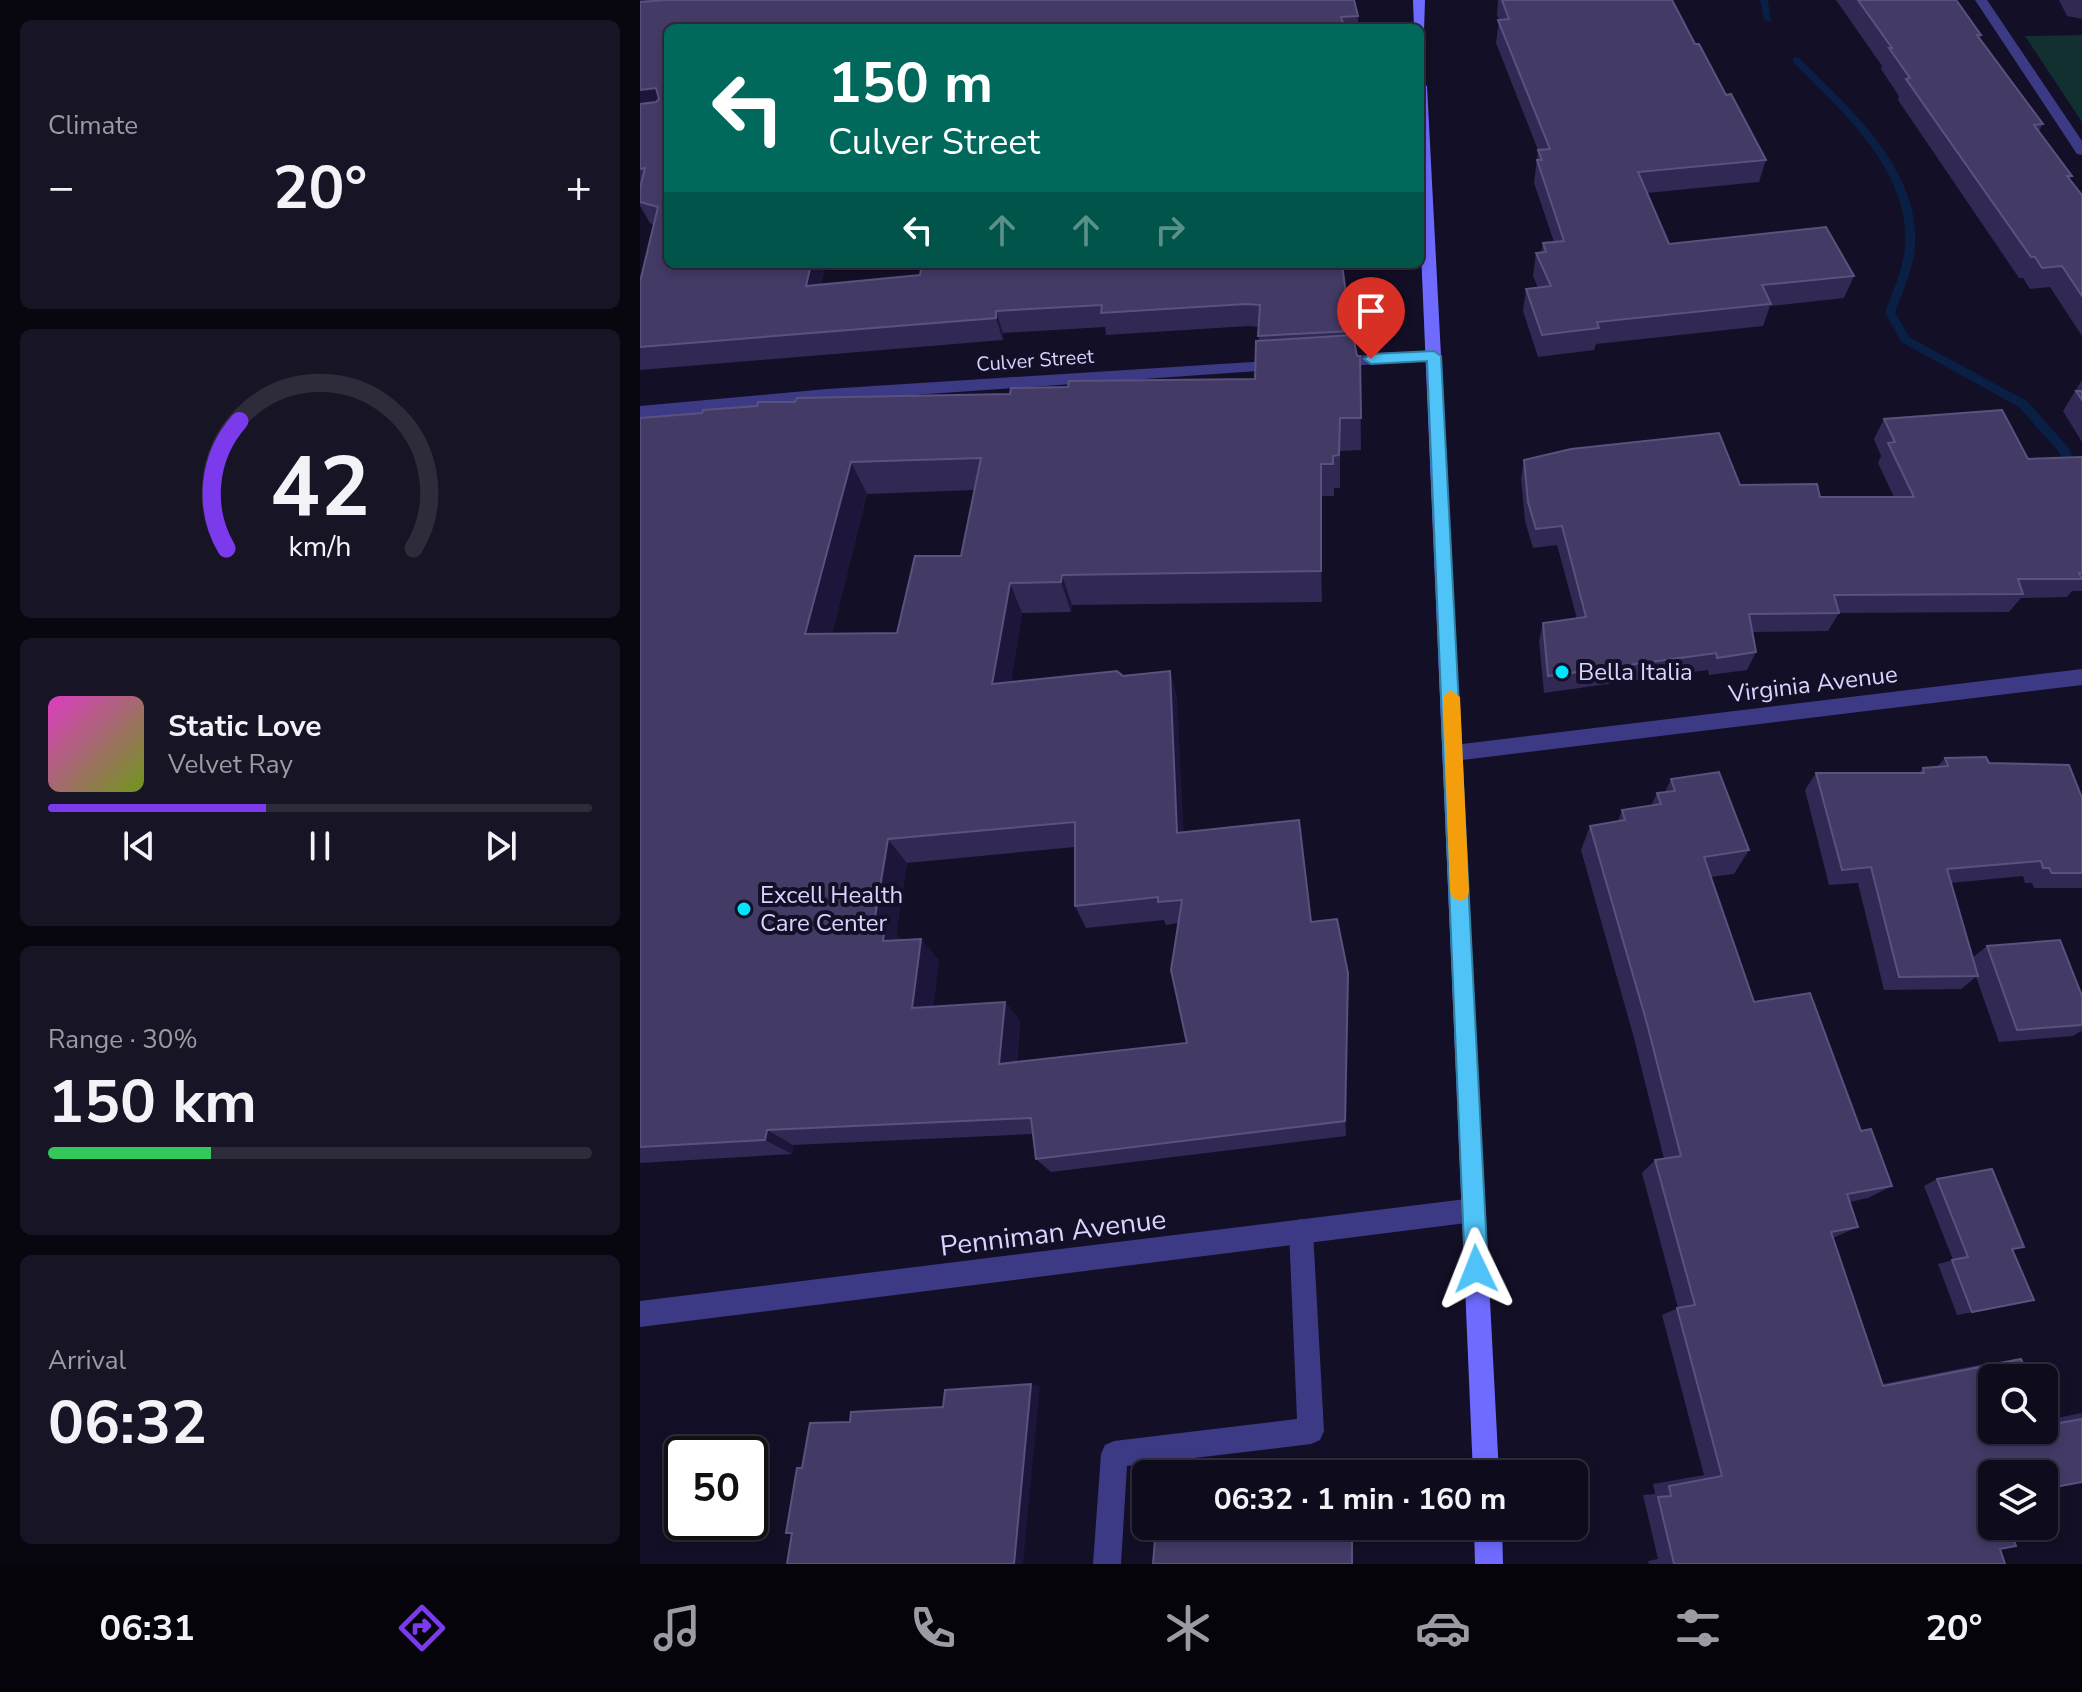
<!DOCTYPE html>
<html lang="en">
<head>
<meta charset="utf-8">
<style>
  :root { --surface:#0e0b1c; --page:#171425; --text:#f1f3f6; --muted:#9b9ba3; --line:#2e2b3b; --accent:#7c3aed }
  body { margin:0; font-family:"Nunito Sans",sans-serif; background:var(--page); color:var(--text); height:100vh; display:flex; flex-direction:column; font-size:30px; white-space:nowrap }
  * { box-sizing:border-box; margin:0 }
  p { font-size:26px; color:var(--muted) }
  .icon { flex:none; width:44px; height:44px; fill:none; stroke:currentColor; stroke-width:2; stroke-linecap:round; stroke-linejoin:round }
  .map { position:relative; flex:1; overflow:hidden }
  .details { display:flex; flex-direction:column; gap:20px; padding:20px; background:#08060f; width:640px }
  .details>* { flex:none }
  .guide { position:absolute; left:24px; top:24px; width:760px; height:244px; border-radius:12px; box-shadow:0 4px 12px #0003,0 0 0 2px var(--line); background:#00695c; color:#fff; overflow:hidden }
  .tools { position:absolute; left:1338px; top:1364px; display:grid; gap:16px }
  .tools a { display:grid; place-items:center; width:80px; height:80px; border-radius:12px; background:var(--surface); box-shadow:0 4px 12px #0003,0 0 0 2px var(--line); font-size:40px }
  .speed { position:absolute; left:24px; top:1436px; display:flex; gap:16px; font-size:40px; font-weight:700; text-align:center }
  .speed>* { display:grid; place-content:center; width:104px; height:104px; border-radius:50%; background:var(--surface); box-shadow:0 4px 12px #0003,0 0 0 2px var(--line); line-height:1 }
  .speed .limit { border:4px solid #111; border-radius:12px; background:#fff; color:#111 }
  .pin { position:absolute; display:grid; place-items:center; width:68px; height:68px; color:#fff; margin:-82px -34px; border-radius:50% 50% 50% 0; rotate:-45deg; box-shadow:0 0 8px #0007 }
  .pin .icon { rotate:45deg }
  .me { position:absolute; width:88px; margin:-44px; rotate:358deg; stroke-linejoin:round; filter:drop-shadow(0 0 6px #0008) }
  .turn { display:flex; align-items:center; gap:28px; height:168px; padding:0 32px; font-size:36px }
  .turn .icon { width:104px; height:104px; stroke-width:2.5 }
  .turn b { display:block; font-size:56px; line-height:68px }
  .lanes { display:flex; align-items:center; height:76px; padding:0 32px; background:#0003; justify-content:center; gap:40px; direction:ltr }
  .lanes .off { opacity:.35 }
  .big { font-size:60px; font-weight:700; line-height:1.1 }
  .details .tile { flex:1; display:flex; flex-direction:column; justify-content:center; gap:12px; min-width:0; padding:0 28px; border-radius:12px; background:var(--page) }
  .details .dial { align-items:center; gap:0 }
  .dial svg { height:208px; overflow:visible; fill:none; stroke:var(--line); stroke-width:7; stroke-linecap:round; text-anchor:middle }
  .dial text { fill:var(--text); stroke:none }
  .song { display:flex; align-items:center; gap:24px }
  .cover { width:96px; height:96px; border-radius:12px; background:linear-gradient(135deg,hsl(310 70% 55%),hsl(80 70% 35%)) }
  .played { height:8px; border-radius:4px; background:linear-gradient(90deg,var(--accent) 40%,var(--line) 40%) }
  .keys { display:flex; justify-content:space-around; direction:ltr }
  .heat { display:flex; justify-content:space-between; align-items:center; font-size:44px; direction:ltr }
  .charge { height:12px; border-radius:6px; background:linear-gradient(90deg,#34c759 30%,var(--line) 0) }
  .trip { position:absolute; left:492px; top:1460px; width:456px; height:80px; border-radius:12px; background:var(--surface); box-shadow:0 4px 12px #0003,0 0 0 2px var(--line); font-weight:700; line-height:80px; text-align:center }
  .menu { display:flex; height:128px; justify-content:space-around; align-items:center; background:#06040b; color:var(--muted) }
  .menu .icon { width:56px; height:56px }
  .menu .on { color:var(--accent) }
  .menu b { font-size:36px; color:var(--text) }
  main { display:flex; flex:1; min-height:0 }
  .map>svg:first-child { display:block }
</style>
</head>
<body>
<main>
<section class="details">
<div class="tile"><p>Climate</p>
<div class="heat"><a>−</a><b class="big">20°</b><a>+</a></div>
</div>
<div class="tile dial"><svg viewBox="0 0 100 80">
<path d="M14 69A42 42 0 1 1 86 69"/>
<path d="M14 69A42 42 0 0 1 19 20" stroke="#7c3aed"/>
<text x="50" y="56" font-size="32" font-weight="700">42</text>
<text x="50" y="72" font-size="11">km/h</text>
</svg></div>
<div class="tile">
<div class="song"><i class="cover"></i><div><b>Static Love</b><p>Velvet Ray</p></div></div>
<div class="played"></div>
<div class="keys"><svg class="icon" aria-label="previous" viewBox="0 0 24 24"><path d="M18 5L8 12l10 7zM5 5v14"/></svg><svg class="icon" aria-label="pause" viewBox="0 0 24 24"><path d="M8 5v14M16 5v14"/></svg><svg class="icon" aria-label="next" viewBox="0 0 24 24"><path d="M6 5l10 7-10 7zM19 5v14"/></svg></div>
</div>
<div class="tile"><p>Range · 30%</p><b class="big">150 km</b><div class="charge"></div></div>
<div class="tile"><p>Arrival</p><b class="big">06:32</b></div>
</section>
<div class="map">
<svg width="1442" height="1564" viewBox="0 0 1442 1564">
  <rect width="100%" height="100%" fill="#130f26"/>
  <!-- green -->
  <polygon fill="#12302f" points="1442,35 1442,122 1385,36"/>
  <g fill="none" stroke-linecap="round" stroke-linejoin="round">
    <!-- stream -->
    <g fill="#0a1f44" fill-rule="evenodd">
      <polygon points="1120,0 1128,0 1131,22 1124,20"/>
      <path d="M1153,58H1159C1209,108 1281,169 1275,247C1273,270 1263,291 1255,312L1269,337L1387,401L1428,447L1442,475V492L1438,491L1419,452L1379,407L1261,342L1245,312C1253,291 1263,270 1265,247C1271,170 1201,111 1153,62Z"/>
    </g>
    <!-- service -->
    <polygon fill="#3d3a85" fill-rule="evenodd" points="661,1219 670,1222 673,1231 684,1431 680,1440 671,1444 487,1466 481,1564 453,1564 461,1454 465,1445 474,1441 657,1419 649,1231 652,1222"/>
    <!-- minor -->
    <g fill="#3d3a85" fill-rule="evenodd">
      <polygon points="1335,0 1347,0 1442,141 1442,155 1437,154"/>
      <polygon points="794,351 802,356 800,360 694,367 686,362 694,357"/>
      <polygon points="642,360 650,365 648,369 187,401 0,418 0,406 187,389"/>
      <polygon points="1442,669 1442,685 814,761 807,759 804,753 807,747 814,745"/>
      <polygon points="834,1198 843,1201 846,1210 843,1219 834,1222 0,1327 0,1301"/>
    </g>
    <!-- secondary -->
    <g fill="#6f6bff" fill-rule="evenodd">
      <polygon points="773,0 785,0 784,31 774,28"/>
      <polygon points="780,33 786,37 786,69 780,73"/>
      <polygon points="780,82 787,86 859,1474 833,1474 780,228"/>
      <polygon points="834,1526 862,1526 863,1564 835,1564"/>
    </g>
  </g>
  <!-- wall -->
  <g fill="#312854" fill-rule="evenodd">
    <path d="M0,0L718,16V28H28L182,285L702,264L711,335L717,356H720L721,450L700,451V488H694V496H682V602L432,605L431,612L382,613L371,682L483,676L530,671L537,699L543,832L671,922L708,973L706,1136L411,1172L396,1159L393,1134L153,1145L152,1154L0,1163V418L62,413L155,402L370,394L428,387L615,379L619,341V327L609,326L466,335L465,327L363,333V340L0,370V282L14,225L10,223L0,206ZM334,490L321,556L257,633L192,634L227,494ZM435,847V906L446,928L524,920L526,925L538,923L547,1043L377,1062L380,1021L365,1002L293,1007L299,960L261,940L256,934L267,863Z"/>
    <polygon points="858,0 1032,0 1055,44 1126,160 1119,182 1007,193 1029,244 1214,276 1204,298 1130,306 1123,326 956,344 954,350 898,357 883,311 886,289 898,288 893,276 896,253 901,253 903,243 914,242 894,183 898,150 856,43 859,20 857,15"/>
    <polygon points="1196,0 1316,0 1341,35 1340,38 1403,124 1399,131 1432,176 1430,179 1442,195 1442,336 1410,287 1390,289 1383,278 1379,278 1258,100 1259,96 1241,69 1242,66"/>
    <polygon points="1419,0 1442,0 1442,19 1427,16"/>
    <polygon points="1442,380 1442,442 1423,411"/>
    <polygon points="1244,419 1388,459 1442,457 1442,591 1432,591 1427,597 1381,598 1369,612 1199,613 1188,631 1112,632 1116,652 1107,670 1069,675 1068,670 904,693 899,641 903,623 937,619 917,545 893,548 885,521 881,479 884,460 1100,485 1180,497 1254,497 1238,463 1241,456 1234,439"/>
    <polygon points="1305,758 1349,763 1442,798 1442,888 1394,888 1392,883 1385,883 1383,876 1311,883 1332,958 1347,946 1442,996 1442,1034 1441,1031 1433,1036 1359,1042 1336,977 1321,989 1244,990 1218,883 1189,885 1165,790 1176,773 1279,773 1283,768 1297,767"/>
    <polygon points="1031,779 1109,850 1094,874 1071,877 1114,1002 1221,1131 1252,1186 1228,1198 1210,1202 1218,1227 1193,1238 1243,1384 1349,1363 1381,1359 1406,1420 1442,1413 1442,1482 1352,1474 1360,1549 1365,1564 1009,1564 1008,1561 1018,1559 1003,1495 1015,1494 1013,1484 1064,1475 1022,1315 1038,1308 1002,1173 1015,1160 1024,1159 994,1038 941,850 950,826 978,821 982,810 1011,806 1017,793 1025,792"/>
    <polygon points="1297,1179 1384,1247 1373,1250 1378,1304 1317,1315 1298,1264 1313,1260 1284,1186"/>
  </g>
  <!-- shaded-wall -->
  <g fill="#1d163a">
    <polygon points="16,88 28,111 0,115 0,90"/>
    <polygon points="171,264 186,264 177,308 166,286"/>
    <polygon points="356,311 363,333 363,340 356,318"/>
    <polygon points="211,462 227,494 185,663 165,634"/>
    <polygon points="681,464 682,496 682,602 681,571"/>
    <polygon points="422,575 432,605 431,612 421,582"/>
    <polygon points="370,583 382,613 366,712 352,684"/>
    <polygon points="530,671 537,699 545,857 537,833"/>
    <polygon points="248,839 267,863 256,934 265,944 243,941 234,923"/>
    <polygon points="281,939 299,960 291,1027 272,1008"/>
    <polygon points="708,973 709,993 706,1136 705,1121"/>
    <polygon points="365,1002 380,1021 375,1080 359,1064"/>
    <polygon points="127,1130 153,1145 152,1154 125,1140"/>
    <polygon points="391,1384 400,1386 383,1564 374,1564"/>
  </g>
  <!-- building -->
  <g fill="#433a66" stroke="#5a527e" stroke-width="2" fill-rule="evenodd">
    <polygon points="25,0 714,0 718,16 701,17 705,28 28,28 28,264 171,264 166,286 280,275 282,264 702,264 711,331 618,336 620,305 606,304 461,313 462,305 356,311 356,318 0,347 0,282 18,207 0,202 0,188 5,168 0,169 0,104 16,102 19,99 16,88 0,90 0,2"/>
    <polygon points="862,0 1032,0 1055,44 1059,44 1086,95 1091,94 1126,160 998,172 1029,244 1186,227 1214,276 1122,285 1131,304 957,322 959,328 902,335 886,289 911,286 896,253 906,252 903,243 924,241 897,160 902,160 898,150 910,149 858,20 869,19"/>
    <polygon points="1218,0 1316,0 1319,4 1341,35 1337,35 1403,124 1394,125 1432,176 1427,176 1442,195 1442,296 1422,266 1402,268 1395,257 1391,257 1266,79 1270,78 1249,48 1252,48"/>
    <path d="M713,335L717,356H720L721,418H700L699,455L693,456V464H681V571L422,575L421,582L370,583L352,684L477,671L483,676L530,671L537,833L659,820L671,922L697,919L708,973L705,1121L396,1159L391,1118L127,1130L125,1140L0,1147V418L62,413L63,410L117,406L118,402H155L157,398L370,394L371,388L428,387L429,381L615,379L616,341ZM341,458L321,556H275L257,633L165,634L211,462ZM435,822V906L518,897V902L542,900L531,970L547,1043L359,1064L365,1002L272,1008L281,939L243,941L245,922L234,923L248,839Z"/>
    <polygon points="1436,391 1442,391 1442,400"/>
    <polygon points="1362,410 1388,459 1442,457 1442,573 1439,573 1442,579 1378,579 1383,594 1194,595 1199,613 1109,614 1116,652 1077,658 1076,653 908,676 903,623 946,617 922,526 896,529 888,502 884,460 931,449 1079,433 1100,485 1177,484 1180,497 1274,497 1248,443 1255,442 1244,419"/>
    <polygon points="1346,757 1349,763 1429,765 1442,798 1442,873 1412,873 1409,868 1403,868 1401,861 1307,869 1338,976 1259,977 1231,867 1202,870 1176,773 1284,773 1283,768 1308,766 1305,758"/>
    <polygon points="1079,772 1109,850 1064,857 1114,1002 1170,993 1221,1131 1231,1129 1252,1186 1207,1194 1218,1227 1191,1232 1243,1386 1381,1359 1389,1378 1352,1378 1352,1430 1404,1430 1404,1415 1408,1425 1442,1419 1442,1482 1404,1489 1404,1474 1352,1474 1352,1526 1369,1526 1376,1546 1360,1549 1365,1564 1034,1564 1018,1497 1031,1496 1029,1486 1082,1476 1037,1308 1055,1305 1015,1160 1041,1156 1006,1020 950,826 985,820 982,810 1021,804 1017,793 1035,791 1031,779"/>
    <polygon points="1420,940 1442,996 1442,1025 1377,1030 1347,946"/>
    <polygon points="1352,1169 1384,1247 1372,1249 1394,1300 1332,1312 1312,1260 1328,1257 1297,1179"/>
    <polygon points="391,1384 374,1564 147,1564 152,1533 146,1533 157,1468 162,1468 170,1423 210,1422 211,1412 303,1407 305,1390"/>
    <polygon points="637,1462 712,1462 712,1474 636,1474"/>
    <polygon points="516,1526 712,1526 712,1564 513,1564"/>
  </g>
  <!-- route -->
  <polygon fill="#4fc3f7" stroke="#337fa1" stroke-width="2" points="794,351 801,356 848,1269 844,1277 836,1280 828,1277 825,1269 787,361 731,364 724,359 731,354"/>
  <!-- slow -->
  <polygon fill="#f59e0b" points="811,690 820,697 829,892 827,898 820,901 813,898 810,892 803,697"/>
  <!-- markers -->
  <g fill="#00e5ff" stroke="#130f26" stroke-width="3">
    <circle cx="922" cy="672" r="8"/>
    <circle cx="104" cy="909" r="8"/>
  </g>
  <g text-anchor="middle" stroke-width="8" stroke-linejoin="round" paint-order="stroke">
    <!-- far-street labels -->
    <g font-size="20" fill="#d9d4ff" stroke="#130f26">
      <text transform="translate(395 360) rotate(-4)" y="7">Culver Street</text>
    </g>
    <!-- poi labels -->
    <g font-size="24" fill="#d9d4ff" stroke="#130f26" text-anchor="start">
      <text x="938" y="680">Bella Italia</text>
      <text x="120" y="903">Excell Health<tspan x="120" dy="28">Care Center</tspan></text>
    </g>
    <!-- street labels -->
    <g font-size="24" fill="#d9d4ff" stroke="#130f26">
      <text transform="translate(1173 684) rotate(-7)" y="8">Virginia Avenue</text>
    </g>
    <!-- near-street labels -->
    <g font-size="28" fill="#d9d4ff" stroke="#130f26">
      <text transform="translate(413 1232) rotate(-7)" y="10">Penniman Avenue</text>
    </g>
  </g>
</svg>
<div class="tools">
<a><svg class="icon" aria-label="search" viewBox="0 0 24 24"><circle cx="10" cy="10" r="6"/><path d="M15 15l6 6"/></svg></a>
<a><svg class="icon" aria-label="layers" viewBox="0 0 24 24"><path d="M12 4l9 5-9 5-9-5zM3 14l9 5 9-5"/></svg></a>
</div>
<div class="speed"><div class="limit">50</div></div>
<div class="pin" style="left:731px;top:359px;background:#d93025"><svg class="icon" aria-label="arrive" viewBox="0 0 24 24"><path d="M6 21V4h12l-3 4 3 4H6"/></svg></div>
<svg class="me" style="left:836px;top:1269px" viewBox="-20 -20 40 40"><path d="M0-17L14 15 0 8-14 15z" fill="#4fc3f7" stroke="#fff" stroke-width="4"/></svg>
<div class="trip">06:32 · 1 min · 160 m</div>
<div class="guide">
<div class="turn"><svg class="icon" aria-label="left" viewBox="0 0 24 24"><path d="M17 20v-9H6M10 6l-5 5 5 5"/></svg><div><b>150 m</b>Culver Street</div></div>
<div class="lanes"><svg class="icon" aria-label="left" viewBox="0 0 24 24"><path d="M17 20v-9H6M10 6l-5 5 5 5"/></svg><svg class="icon off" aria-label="ahead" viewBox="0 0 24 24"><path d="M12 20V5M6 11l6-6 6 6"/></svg><svg class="icon off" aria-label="ahead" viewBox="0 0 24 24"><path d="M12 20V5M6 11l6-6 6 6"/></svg><svg class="icon off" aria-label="right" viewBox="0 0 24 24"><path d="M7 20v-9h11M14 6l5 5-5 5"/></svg></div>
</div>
</div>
</main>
<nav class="menu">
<b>06:31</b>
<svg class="icon on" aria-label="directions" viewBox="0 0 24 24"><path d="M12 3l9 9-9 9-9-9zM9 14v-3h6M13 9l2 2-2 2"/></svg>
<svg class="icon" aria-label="music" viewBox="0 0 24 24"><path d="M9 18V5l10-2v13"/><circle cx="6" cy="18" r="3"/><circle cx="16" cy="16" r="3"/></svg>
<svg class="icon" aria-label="phone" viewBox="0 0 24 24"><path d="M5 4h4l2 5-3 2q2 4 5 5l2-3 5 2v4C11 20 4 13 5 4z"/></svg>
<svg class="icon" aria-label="climate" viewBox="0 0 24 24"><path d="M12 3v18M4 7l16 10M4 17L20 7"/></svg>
<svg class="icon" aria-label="car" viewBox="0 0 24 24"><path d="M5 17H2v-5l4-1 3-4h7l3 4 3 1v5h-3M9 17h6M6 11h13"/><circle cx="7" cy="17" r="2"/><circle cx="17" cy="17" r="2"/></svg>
<svg class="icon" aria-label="filters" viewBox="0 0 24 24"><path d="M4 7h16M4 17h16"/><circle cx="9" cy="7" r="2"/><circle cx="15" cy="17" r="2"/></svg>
<b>20°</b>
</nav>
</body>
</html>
